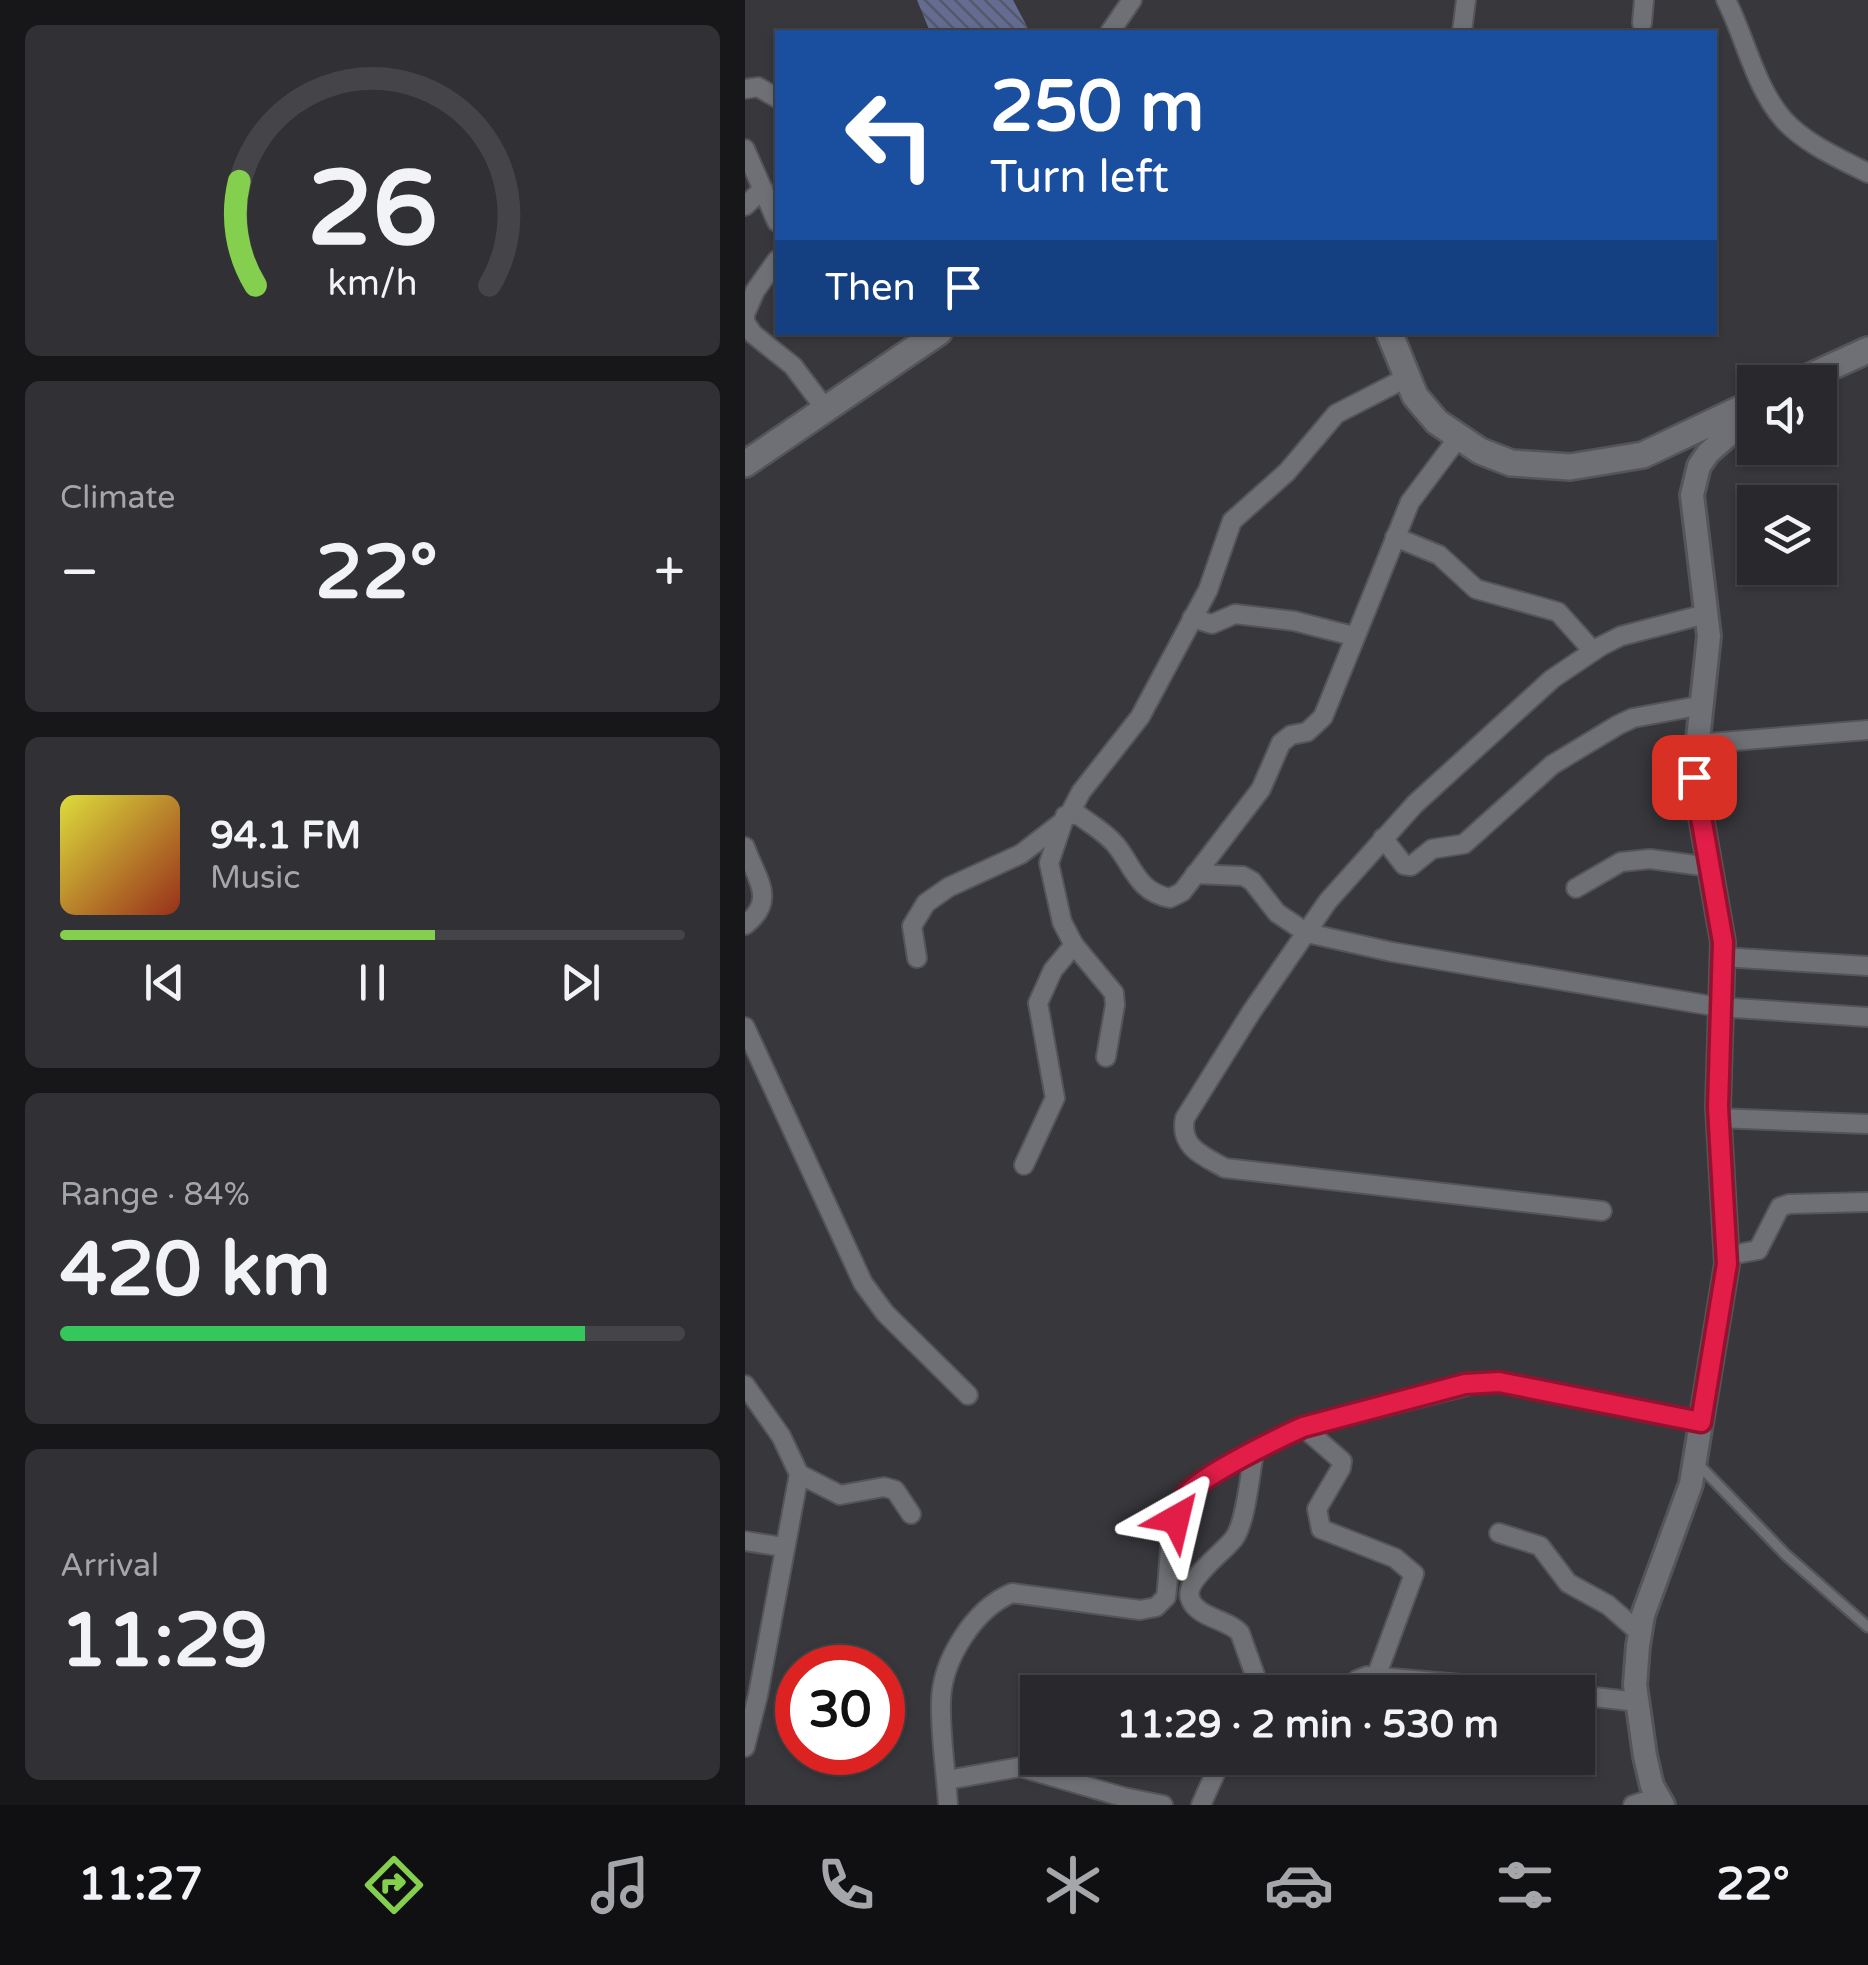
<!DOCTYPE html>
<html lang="en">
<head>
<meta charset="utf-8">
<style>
  :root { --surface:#29292d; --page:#313135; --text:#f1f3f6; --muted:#a5a6aa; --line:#454549; --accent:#84cf4d }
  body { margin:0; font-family:"Varela Round",sans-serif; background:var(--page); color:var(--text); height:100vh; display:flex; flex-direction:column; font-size:38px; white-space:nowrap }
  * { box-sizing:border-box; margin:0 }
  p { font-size:32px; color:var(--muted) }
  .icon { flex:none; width:55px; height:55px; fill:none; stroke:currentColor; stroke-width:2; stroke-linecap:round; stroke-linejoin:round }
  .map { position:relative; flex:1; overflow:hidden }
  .side { display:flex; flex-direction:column; gap:25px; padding:25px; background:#171719; width:745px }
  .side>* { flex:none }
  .banner { position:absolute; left:30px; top:30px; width:942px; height:305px; border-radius:0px; box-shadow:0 2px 8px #0004,0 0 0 2px var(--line); background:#1a4fa0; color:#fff; overflow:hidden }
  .controls { position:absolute; left:992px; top:365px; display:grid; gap:20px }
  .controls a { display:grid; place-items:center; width:100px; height:100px; border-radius:0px; background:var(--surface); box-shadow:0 2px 8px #0004,0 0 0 2px var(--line); font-size:50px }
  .speed { position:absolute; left:30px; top:1645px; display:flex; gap:20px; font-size:50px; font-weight:700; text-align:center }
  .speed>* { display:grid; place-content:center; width:130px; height:130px; border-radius:50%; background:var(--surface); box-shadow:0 2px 8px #0004,0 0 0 2px var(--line); line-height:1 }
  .speed .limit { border:15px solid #d22; background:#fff; color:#111 }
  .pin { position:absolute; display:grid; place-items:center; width:85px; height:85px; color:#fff; margin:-42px; border-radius:20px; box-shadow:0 5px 15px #0006 }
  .me { position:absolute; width:110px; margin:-55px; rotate:37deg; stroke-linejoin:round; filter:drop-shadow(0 0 8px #0008) }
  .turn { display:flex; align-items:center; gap:35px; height:210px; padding:0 50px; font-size:45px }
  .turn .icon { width:130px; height:130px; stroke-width:2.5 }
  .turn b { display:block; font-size:70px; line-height:85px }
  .then { display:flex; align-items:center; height:95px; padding:0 50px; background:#0003; gap:20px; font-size:38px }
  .big { font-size:75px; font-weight:800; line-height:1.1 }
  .side .card { flex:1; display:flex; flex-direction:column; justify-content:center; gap:15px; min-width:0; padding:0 35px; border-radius:15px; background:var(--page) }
  .side .dial { align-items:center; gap:0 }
  .dial svg { height:260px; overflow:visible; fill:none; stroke:var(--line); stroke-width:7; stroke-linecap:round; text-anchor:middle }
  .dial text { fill:var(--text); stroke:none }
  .song { display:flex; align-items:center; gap:30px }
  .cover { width:120px; height:120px; border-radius:15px; background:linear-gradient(135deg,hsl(60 70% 55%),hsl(10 70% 35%)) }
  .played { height:10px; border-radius:5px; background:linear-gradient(90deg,var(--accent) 60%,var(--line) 60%) }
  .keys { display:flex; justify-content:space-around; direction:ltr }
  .heat { display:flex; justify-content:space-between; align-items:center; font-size:55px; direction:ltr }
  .charge { height:15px; border-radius:8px; background:linear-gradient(90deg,#34c759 84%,var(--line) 0) }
  .trip { position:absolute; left:275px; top:1675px; width:575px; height:100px; border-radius:0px; background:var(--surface); box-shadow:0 2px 8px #0004,0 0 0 2px var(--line); font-weight:800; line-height:100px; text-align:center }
  .dock { display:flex; height:160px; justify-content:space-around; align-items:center; background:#101012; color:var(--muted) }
  .dock .icon { width:70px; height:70px }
  .dock .current { color:var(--accent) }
  .dock b { font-size:45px; color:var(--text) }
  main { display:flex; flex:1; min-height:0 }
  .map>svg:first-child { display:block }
</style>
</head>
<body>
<main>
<section class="side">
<div class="card dial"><svg viewBox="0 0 100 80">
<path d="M14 69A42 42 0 1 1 86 69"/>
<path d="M14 69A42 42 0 0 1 9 37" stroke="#84cf4d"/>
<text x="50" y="56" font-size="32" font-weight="700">26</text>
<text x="50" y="72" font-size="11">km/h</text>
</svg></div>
<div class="card"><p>Climate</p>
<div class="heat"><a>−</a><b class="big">22°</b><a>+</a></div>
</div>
<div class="card">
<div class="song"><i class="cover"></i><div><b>94.1 FM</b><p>Music</p></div></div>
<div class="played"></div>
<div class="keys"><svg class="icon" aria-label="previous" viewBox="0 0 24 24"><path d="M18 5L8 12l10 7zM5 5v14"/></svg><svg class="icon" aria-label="pause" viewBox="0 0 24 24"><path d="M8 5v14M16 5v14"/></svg><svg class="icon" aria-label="next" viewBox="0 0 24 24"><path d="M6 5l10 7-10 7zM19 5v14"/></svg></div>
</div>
<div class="card"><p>Range · 84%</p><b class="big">420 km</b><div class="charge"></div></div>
<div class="card"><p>Arrival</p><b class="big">11:29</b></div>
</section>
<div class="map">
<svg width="1123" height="1805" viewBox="0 0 1123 1805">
  <defs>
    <pattern id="building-back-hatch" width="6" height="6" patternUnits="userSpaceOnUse" patternTransform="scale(2.5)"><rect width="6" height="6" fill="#646c91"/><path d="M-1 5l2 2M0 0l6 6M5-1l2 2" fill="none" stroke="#545869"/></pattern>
  </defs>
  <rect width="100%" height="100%" fill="#37373c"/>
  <!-- building -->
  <polygon fill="url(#building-back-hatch)" points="172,0 268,0 285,32 185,32"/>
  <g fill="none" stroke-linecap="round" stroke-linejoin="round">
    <!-- service casing -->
    <g stroke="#545558" stroke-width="14">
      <polyline id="service" points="952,1463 1041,1555 1123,1627"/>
    </g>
    <!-- minor casing -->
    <g stroke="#545558" stroke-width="22">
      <g id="minor">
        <path d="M981,0C1000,37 1010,87 1038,119C1059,143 1095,159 1123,173"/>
        <polyline points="897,23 899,0"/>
        <polyline points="365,32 387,0"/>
        <polyline points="717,32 721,0"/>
        <polyline points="0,89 13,87 32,98"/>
        <polyline points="0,149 32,222"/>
        <polyline points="0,206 18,189"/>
        <polyline points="32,260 10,291 0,314 0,322 8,334 48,366 82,411"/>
        <polyline points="650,537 694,555 731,589 813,612 848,651"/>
        <polyline points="447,618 467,624 490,614 549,621 608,636"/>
        <polyline points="951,744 1123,730"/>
        <polyline points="325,813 336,792 395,717 463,590 487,521 542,472 591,414 661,378"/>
        <polyline points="638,838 659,865 666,866 687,849 719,844 807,765 873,725 888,718 958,705"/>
        <path d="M0,847C12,880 32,900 0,925"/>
        <polyline points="450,874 498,876 507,881 532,913 562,933 647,952 974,1007 1123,1017"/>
        <polyline points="831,888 876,862 905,859 965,867"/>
        <polyline points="977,957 1123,966"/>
        <polyline points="172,958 167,926 181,903 204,887 276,854 316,823"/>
        <polyline points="0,1027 118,1283 140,1313 223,1395"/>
        <path d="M361,1057L370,1005L369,993L329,945L317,922L304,863L320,816L332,814C344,823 360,832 370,844C388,865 392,892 425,898L437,892L516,789L536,743L546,735L562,732L578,717L665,502L713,438"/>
        <polyline points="973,1118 1123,1124"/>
        <polyline points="279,1165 310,1098 293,1003 308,970 329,945"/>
        <path d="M857,1211L480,1168C458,1156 434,1147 440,1118L507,1011L583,901L670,804L807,679L856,646L876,636L961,614"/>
        <polyline points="981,1256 1013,1250 1035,1207 1044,1204 1123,1202"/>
        <polyline points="0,1385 36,1436 54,1474 95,1495 139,1487 150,1490 166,1514"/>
        <polyline points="558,1427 597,1461 596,1468 572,1509 576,1529 650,1558 669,1574 631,1677"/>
        <path d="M509,1453C505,1474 501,1520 490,1537C480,1552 439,1579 445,1598C451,1618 483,1619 495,1633L516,1692"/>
        <polyline points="754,1533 795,1546 823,1583 863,1605 895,1633"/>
        <polyline points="0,1541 38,1547"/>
        <polyline points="596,1692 612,1680 622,1676 810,1692"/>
        <polyline points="832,1695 893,1702"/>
        <polyline points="0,1747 13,1695 54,1474"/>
        <polyline points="202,1780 275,1767 378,1797 418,1805"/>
        <path d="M203,1805C201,1771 195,1735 196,1701C197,1660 229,1609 267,1593L395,1610L411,1607L421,1597C425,1568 423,1531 435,1505C445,1482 533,1438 558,1427L737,1382H753L957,1422"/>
        <polyline points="456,1805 477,1758"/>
        <polyline points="888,1805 913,1797"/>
      </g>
    </g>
    <!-- tertiary casing -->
    <g stroke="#545558" stroke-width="28">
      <polyline id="tertiary" points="918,1805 907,1786 900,1756 890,1685 893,1646 898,1615 946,1484 982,1264 973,1107 978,942 949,777 964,636 947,495 954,466 963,453 1010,412"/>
    </g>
    <!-- secondary casing -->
    <g stroke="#545558" stroke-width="30">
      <g id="secondary">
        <polyline points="644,332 670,396 692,422 735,451 766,463 825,467 898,455 1010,402"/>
        <polyline points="1053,382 1123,350"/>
        <polyline points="0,464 194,332"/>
      </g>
    </g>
    <!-- service -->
    <use href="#service" stroke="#6f7075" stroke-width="9"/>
    <!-- minor -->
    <use href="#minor" stroke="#6f7075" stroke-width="18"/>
    <!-- tertiary -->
    <use href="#tertiary" stroke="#6f7075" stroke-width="22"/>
    <!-- secondary -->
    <use href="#secondary" stroke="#6f7075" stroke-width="25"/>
  </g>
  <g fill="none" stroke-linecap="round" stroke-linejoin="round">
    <!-- route casing -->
    <g stroke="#92132f" stroke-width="25">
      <path id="route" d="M431,1519C434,1507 437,1499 445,1491C465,1472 531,1439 558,1427L720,1384L754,1382L956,1422L982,1264L973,1107L978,942L949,777"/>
    </g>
    <!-- route -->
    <use href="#route" stroke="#e11d48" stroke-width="18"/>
  </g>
</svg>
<div class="controls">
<a><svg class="icon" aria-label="sound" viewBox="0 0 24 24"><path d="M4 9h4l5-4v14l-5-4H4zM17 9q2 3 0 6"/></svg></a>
<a><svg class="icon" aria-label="layers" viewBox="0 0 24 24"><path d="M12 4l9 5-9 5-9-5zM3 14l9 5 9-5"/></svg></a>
</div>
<div class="speed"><div class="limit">30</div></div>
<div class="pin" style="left:949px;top:777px;background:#d93025"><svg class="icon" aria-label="arrive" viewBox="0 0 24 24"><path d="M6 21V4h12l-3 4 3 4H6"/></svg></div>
<svg class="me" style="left:431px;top:1519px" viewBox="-20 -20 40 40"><path d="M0-17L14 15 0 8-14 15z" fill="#e11d48" stroke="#fff" stroke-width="4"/></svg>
<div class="trip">11:29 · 2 min · 530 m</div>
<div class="banner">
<div class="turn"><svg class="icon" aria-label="left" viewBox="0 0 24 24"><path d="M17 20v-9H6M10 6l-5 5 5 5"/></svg><div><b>250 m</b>Turn left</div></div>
<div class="then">Then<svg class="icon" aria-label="arrive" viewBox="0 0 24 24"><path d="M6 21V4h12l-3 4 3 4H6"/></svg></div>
</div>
</div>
</main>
<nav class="dock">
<b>11:27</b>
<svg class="icon current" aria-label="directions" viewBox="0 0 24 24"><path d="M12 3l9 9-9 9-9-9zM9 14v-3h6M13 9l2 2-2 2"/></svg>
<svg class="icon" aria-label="music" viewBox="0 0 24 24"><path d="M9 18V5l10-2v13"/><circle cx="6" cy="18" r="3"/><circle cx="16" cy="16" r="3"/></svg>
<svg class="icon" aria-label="phone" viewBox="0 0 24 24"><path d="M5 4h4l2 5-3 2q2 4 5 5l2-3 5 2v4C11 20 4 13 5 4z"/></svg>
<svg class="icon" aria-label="climate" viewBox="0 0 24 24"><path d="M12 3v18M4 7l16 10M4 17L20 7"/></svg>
<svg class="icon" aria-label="car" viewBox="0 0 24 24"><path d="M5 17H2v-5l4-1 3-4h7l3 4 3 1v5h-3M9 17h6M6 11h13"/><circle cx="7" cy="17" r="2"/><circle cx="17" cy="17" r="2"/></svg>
<svg class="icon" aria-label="filters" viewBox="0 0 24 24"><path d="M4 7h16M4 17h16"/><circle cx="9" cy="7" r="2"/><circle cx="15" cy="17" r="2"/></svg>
<b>22°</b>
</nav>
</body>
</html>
